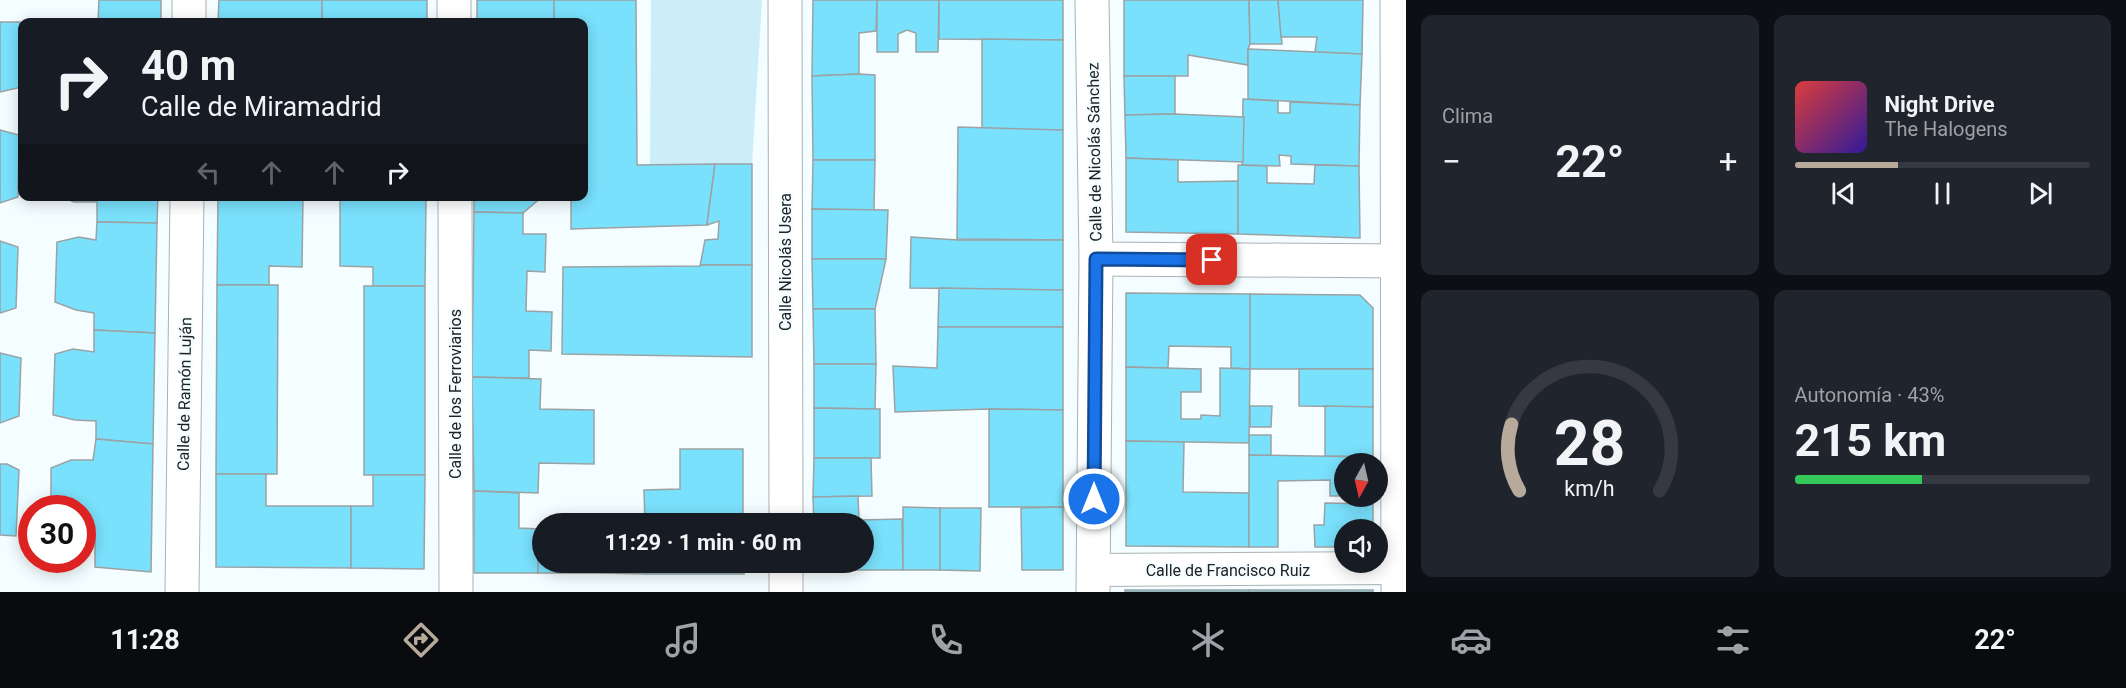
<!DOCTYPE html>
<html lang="es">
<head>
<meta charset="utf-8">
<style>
  :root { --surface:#171b24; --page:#20242c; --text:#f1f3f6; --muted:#9ea1a6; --line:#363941; --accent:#b8aa9a }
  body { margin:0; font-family:Roboto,sans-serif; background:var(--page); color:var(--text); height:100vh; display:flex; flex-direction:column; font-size:22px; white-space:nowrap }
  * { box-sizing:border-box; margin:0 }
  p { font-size:20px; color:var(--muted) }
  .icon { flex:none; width:33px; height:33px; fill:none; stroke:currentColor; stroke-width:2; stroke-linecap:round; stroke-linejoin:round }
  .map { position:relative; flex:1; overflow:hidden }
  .sheet { display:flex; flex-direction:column; gap:15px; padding:15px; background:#0d0f14; width:720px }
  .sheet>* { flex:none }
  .guide { position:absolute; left:18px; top:18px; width:570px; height:183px; border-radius:12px; box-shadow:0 3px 15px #0003; background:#171b24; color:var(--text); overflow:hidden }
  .needle { width:39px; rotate:188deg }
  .controls { position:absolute; left:1334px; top:453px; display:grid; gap:12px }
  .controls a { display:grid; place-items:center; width:54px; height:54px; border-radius:50%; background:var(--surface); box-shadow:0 3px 15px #0003; font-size:30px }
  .speed { position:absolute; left:18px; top:495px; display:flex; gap:12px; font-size:30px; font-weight:700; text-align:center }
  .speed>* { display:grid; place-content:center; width:78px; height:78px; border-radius:50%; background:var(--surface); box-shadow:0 3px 15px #0003; line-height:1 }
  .speed .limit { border:9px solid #d22; background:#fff; color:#111 }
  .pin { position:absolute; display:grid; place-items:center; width:51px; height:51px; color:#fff; margin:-26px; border-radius:12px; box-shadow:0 3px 9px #0006 }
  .me { position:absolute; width:66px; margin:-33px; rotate:0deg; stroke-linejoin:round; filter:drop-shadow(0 0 4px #0008) }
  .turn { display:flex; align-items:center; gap:21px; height:126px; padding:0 24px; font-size:27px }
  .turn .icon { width:78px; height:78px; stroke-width:2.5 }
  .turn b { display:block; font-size:42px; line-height:51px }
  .lanes { display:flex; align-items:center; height:57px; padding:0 24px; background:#0003; justify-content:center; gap:30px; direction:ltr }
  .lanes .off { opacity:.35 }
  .big { font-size:45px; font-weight:700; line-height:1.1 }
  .sheet .card { flex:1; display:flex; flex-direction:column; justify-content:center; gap:9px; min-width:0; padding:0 21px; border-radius:12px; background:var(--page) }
  .sheet .dial { align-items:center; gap:0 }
  .dial svg { height:156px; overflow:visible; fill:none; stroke:var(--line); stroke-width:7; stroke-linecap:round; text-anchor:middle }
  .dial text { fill:var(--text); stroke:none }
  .song { display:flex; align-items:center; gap:18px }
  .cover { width:72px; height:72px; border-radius:9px; background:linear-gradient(135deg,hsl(0 70% 55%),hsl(250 70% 35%)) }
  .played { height:6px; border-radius:3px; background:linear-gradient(90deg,var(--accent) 35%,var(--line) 35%) }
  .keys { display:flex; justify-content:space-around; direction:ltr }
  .heat { display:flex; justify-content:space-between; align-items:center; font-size:33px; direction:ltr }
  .charge { height:9px; border-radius:4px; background:linear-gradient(90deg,#34c759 43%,var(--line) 0) }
  .sheet .tiles { flex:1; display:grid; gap:15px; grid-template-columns:repeat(2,1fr) }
  .trip { position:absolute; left:532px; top:513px; width:342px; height:60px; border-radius:30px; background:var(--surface); box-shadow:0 3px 15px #0003; font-weight:700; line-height:60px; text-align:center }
  .tab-bar { display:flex; height:96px; justify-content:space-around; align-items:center; background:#090b0e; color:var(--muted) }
  .tab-bar .icon { width:42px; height:42px }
  .tab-bar .active { color:var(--accent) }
  .tab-bar b { font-size:27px; color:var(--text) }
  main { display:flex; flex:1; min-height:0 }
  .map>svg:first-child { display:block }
</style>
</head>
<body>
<main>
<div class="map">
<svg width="1406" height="592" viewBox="0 0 1406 592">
  <rect width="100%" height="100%" fill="#f4fdff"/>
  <!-- green -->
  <polygon fill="#cceef8" points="651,0 762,0 752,164 650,164"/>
  <!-- building -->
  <g fill="#7ae1fc" stroke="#9ba2a4" stroke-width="1.5">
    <polygon points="99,0 161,0 161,22 59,22 59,20 98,22"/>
    <polygon points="219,0 322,0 322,22 218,22"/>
    <rect x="322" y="0" width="105" height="22"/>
    <rect x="477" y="0" width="77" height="22"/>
    <polygon points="554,0 636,0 637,165 715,164 707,225 571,229 571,196 584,196 584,22 554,22"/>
    <polygon points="813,0 877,0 876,31 859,33 859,74 812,76"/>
    <polygon points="877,0 939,0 938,52 916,52 916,33 907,30 898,34 898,52 877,52"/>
    <polygon points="939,0 1063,0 1063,40 939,39"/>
    <polygon points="1124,0 1249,0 1250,44 1248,49 1248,65 1188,55 1188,76 1124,76"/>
    <polygon points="1249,0 1278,0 1282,44 1250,44"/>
    <polygon points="1278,0 1363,0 1362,54 1315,52 1317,37 1281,37"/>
    <polygon points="0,22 20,22 22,87 0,92"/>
    <polygon points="982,39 1063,40 1063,130 982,129"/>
    <polygon points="1248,49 1362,54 1360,105 1248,99"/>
    <polygon points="859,74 875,75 875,160 813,160 812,76"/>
    <polygon points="1124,76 1175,76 1175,114 1125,115"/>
    <polygon points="1243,99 1278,101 1278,113 1290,113 1290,102 1360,105 1359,166 1291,164 1291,156 1279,155 1280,166 1242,165"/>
    <polygon points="1175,114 1244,117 1243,162 1126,158 1125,115"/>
    <polygon points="958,127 1063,130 1063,240 957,239"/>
    <polygon points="0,130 19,135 18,197 0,203"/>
    <polygon points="1126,158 1178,160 1178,182 1238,181 1238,234 1126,232"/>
    <polygon points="813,160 875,160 874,210 812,209"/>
    <polygon points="715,164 752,164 752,265 702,265 700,266 705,240 718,239 719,221 707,225"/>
    <polygon points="1238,165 1267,166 1267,183 1314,184 1315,165 1359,166 1360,238 1238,234"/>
    <polygon points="59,196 158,196 157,223 97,222 97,202 74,202"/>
    <polygon points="218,196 303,197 302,267 269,266 269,285 217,285"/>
    <polygon points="340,196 426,196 425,286 373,286 373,267 340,266"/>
    <polygon points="474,196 543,196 523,213 474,212"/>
    <polygon points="812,209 888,210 886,259 812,259"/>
    <polygon points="474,212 523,213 523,234 546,234 545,272 527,271 526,311 552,312 551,351 529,350 529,378 472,377"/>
    <polygon points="97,222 157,223 155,333 94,330 94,313 76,310 55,302 57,242 79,237 96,240"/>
    <polygon points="911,237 958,240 1063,240 1063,290 910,288"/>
    <polygon points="0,241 18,247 16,308 0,313"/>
    <polygon points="812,259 886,259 875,309 813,309"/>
    <polygon points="702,265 752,265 752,357 562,354 563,267 700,266"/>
    <polygon points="217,285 278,285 277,474 216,474"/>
    <rect x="364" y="286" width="61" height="189"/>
    <polygon points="939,288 1063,290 1063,327 938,327"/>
    <polygon points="1126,293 1250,294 1250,369 1231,368 1231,347 1169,346 1168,368 1126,367"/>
    <polygon points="1250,294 1360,295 1373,308 1373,369 1250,369"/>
    <polygon points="813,309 875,309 876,364 814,364"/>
    <polygon points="938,327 1063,327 1063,410 989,409 895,412 893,366 937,368"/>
    <polygon points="94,330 155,333 153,444 96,439 96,421 75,420 53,415 55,354 73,349 94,352"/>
    <polygon points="0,353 21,358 19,416 0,423"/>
    <polygon points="814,364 876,364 875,409 814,408"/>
    <polygon points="1126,367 1201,369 1201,392 1181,392 1181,419 1201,419 1201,415 1220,416 1220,368 1250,369 1249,443 1126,441"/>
    <polygon points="1299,369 1373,369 1373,407 1299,406"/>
    <polygon points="472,377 541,379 540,409 594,410 594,464 539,463 538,493 474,491"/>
    <polygon points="1250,406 1272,406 1271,427 1250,427"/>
    <polygon points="1325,406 1373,407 1373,457 1325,456"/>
    <polygon points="814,408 880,409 880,458 814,458"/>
    <polygon points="989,409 1063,410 1063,507 989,507"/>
    <polygon points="1249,435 1271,435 1271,456 1249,455"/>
    <polygon points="96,439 153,444 151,572 95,567 95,534 82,533 82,508 51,508 51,468 71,460 93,460"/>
    <polygon points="1126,441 1184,442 1183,492 1249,493 1249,547 1126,546"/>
    <polygon points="680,449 743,449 743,524 645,524 644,490 680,489"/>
    <polygon points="1249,455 1373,457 1373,464 1344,464 1344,496 1330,496 1330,480 1278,481 1278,547 1249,547"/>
    <polygon points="814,458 871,458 872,496 813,497"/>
    <polygon points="0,464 7,464 19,470 16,536 0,535"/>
    <polygon points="216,474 266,474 266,506 351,506 351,568 216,567"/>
    <polygon points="373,475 425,475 424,569 351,568 351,506 373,506"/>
    <polygon points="474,491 519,493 519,528 539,529 538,573 474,573"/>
    <polygon points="858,496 859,520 902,519 903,570 814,570 814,562 864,562 864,524 814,524 813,497"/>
    <polygon points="1325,503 1373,504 1373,530 1344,530 1344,547 1315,547 1314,525 1324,525"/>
    <polygon points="903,507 940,508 940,570 903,570"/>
    <polygon points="1063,507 1063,570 1022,570 1021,508"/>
    <polygon points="940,508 981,508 980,571 940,570"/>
    <polygon points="539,529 543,529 543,562 600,562 600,573 538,573"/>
    <polygon points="600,562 645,562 646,574 600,573"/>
    <polygon points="645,562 744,562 744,574 646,574"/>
    <rect x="1125" y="590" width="124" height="2"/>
    <rect x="1249" y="590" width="124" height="2"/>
  </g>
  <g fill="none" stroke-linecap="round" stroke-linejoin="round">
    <!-- pedestrian casing -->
    <g stroke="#aab2b4" stroke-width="34">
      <polyline id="pedestrian" points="1093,570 1398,568"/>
    </g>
    <!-- minor casing -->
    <g stroke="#aab2b4" stroke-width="35">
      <g id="minor">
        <polyline points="454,0 454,22"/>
        <polyline points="785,0 786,524"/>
        <polyline points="1092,0 1096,259 1093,592"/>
        <polyline points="1397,0 1398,592"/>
        <polyline points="189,22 189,0"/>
        <polyline points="455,196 456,592"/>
        <polyline points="1096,259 1406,261"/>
        <polyline points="786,562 786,592"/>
        <polyline points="182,592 187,196"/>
      </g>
    </g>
    <!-- pedestrian -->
    <use href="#pedestrian" stroke="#fff" stroke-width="32"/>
    <!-- minor -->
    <use href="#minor" stroke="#fff" stroke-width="33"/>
  </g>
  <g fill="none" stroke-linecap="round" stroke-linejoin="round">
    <!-- route casing -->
    <g stroke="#114b97" stroke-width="15">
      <polyline id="route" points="1094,499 1096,259 1212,260"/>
    </g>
    <!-- route -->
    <use href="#route" stroke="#1a73e8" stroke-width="10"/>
  </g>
  <g text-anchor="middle" stroke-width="4.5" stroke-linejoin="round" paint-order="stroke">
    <!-- street labels -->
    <g font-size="16" fill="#202324" stroke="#f4fdff">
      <text transform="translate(1094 152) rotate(-91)" y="6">Calle de Nicolás Sánchez</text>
      <text transform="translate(785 262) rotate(-90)" y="6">Calle Nicolás Usera</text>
      <text transform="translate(184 394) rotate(-89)" y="6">Calle de Ramón Luján</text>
      <text transform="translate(455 394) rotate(-90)" y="6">Calle de los Ferroviarios</text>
      <text x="1228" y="576">Calle de Francisco Ruiz</text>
    </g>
  </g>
</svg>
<div class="controls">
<a><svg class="needle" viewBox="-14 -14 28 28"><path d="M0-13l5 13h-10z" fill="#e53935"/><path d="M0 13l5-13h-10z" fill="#9ea1a6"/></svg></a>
<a><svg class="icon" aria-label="sound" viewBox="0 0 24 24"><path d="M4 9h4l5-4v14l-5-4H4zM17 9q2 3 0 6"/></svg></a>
</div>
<div class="speed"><div class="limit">30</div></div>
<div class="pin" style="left:1212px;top:260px;background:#d93025"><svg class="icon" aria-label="arrive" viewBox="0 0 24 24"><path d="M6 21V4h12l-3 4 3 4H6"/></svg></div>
<svg class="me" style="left:1094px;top:499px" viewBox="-20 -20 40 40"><circle r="17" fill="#1a73e8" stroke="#fff" stroke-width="3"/><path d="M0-11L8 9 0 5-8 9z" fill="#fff"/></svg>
<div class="trip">11:29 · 1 min · 60 m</div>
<div class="guide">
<div class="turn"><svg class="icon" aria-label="right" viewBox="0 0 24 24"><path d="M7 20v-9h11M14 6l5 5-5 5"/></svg><div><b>40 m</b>Calle de Miramadrid</div></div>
<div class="lanes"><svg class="icon off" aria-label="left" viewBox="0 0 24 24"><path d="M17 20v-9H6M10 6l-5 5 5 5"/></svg><svg class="icon off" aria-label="ahead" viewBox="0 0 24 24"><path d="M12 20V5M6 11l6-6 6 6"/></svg><svg class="icon off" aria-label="ahead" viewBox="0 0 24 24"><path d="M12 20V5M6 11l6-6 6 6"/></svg><svg class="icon" aria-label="right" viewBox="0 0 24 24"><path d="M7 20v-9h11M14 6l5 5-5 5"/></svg></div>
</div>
</div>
<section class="sheet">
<div class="tiles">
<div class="card"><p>Clima</p>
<div class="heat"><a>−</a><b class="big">22°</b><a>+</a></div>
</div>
<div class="card">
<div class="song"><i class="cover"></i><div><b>Night Drive</b><p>The Halogens</p></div></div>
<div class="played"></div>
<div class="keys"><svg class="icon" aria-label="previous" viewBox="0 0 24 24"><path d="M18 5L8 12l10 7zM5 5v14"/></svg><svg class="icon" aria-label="pause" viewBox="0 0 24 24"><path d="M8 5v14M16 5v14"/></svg><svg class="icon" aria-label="next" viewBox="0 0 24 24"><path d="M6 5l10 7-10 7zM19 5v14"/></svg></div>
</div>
<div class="card dial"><svg viewBox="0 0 100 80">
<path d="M14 69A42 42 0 1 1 86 69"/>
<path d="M14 69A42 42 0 0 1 10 35" stroke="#b8aa9a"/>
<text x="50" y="56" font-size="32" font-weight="700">28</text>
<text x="50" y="72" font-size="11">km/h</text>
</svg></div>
<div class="card"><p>Autonomía · 43%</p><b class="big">215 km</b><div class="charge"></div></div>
</div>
</section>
</main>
<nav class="tab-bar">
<b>11:28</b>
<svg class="icon active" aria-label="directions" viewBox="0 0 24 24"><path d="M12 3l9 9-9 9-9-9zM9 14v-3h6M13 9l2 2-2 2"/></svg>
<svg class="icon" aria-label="music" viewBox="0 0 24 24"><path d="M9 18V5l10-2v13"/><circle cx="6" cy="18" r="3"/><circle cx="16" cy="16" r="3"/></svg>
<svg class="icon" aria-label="phone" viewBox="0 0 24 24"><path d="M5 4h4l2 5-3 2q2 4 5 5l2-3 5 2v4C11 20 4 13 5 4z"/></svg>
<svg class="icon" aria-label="climate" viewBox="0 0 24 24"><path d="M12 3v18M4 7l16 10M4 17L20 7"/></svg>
<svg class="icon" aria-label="car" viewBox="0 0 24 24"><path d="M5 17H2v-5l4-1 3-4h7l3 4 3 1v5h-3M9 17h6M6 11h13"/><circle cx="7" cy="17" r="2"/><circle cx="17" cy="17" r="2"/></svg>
<svg class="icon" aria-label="filters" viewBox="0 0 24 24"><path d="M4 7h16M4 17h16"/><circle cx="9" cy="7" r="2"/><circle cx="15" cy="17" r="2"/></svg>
<b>22°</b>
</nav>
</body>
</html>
